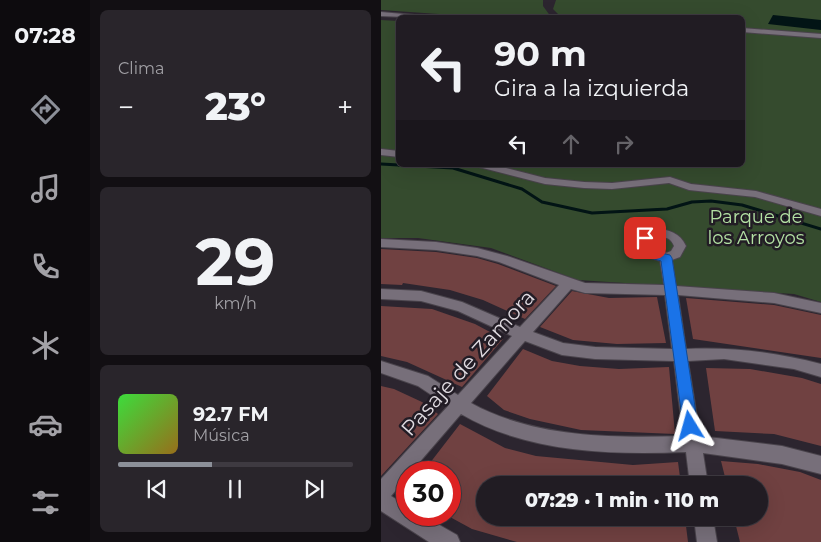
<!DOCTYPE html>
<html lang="es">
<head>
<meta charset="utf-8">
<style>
  :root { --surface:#211c23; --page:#29252b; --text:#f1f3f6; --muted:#a2a1a6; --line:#3e3a41; --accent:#8c9099 }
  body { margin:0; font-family:Montserrat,sans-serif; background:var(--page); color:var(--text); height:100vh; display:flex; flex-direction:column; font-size:19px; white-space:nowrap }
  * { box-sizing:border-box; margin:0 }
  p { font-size:16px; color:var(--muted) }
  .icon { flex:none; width:28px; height:28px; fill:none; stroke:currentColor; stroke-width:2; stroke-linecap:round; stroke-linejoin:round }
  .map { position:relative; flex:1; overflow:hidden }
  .drawer { display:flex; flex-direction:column; gap:10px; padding:10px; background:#120f13; width:291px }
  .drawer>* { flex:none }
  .banner { position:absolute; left:15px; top:15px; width:349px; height:152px; border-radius:8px; box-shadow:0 5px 20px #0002,0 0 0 1px var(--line); background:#211c23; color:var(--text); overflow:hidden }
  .speed { position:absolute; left:15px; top:461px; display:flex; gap:10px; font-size:25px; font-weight:700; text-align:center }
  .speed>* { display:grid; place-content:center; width:65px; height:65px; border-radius:50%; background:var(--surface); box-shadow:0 5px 20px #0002,0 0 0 1px var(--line); line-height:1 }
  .speed .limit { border:8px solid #d22; background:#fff; color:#111 }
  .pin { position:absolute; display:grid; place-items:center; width:42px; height:42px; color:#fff; margin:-21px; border-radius:10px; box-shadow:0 2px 8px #0006 }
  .me { position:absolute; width:55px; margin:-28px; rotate:352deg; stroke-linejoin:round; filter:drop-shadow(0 0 4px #0008) }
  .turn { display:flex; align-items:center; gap:18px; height:105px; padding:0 15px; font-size:22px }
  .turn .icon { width:65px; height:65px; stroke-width:2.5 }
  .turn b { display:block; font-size:35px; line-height:42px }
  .lanes { display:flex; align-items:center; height:48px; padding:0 15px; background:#0003; justify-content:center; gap:25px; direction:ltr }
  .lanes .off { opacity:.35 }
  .big { font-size:38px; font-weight:800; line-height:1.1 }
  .drawer .widget { flex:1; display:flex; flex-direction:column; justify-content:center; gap:8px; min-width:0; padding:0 18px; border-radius:8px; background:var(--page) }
  .drawer .dial { align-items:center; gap:0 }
  .dial b { font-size:65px; line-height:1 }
  .song { display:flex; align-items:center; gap:15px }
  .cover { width:60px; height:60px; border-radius:8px; background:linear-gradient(135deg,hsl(120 70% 55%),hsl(40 70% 35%)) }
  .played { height:5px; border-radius:2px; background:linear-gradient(90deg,var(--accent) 40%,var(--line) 40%) }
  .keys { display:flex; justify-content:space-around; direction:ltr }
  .heat { display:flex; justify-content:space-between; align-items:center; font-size:28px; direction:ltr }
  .trip { position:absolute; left:95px; top:476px; width:292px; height:50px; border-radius:25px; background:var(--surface); box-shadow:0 5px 20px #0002,0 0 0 1px var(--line); font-weight:800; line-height:50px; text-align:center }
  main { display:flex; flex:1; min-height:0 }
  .tab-bar { display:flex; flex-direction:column; width:90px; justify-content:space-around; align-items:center; background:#0d0b0e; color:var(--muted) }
  .tab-bar .icon { width:35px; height:35px }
  .tab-bar .on { color:var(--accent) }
  .tab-bar b { font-size:22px; color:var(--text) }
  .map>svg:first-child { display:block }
</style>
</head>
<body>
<main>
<nav class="tab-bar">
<b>07:28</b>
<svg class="icon on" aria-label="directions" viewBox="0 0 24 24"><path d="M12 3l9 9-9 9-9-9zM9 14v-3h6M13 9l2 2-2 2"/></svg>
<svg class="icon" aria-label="music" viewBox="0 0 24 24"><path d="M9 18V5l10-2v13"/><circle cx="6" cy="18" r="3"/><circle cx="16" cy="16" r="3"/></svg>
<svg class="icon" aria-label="phone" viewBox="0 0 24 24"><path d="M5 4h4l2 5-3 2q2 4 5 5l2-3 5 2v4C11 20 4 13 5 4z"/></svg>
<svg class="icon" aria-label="climate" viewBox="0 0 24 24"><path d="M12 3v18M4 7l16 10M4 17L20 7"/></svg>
<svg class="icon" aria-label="car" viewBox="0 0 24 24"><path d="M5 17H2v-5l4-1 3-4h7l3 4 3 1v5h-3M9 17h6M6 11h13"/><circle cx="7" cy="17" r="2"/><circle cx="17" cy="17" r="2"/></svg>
<svg class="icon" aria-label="filters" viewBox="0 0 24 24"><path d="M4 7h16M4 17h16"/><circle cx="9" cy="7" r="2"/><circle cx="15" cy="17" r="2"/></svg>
</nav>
<section class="drawer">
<div class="widget"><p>Clima</p>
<div class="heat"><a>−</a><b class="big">23°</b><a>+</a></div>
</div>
<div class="widget dial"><b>29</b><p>km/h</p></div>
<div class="widget">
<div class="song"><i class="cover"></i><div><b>92.7 FM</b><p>Música</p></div></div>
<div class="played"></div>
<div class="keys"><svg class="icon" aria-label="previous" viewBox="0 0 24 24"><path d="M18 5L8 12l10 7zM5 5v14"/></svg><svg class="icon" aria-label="pause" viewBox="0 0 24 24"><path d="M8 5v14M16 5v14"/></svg><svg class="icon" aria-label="next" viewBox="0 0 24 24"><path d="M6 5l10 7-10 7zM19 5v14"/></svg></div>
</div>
</section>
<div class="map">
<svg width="440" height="542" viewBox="0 0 440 542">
  <rect width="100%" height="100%" fill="#2c252f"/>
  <!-- green -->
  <g fill="#354b2e">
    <polygon points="0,0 162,0 162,6 170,17 101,17 0,10"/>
    <polygon points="175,0 440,0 440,302 413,294 197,280 110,248 37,238 0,238 0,20 17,21 18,165 361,165 361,18 180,17 172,9"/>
  </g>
  <!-- water -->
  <polygon fill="#021415" points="392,15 440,20 440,30 387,24"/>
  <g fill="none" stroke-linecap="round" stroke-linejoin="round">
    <!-- stream -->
    <g stroke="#021415" stroke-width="3">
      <polyline points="0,164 18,165"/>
      <polyline points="18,165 72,168 141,189 161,202 211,213 286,209 311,202 330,201 361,205 440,229"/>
    </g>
  </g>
  <!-- building -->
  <g fill="#704141">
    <polygon points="0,249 55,252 96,258 117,264 175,286 144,319 102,300 69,290 22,283 21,285 0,284"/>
    <polygon points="191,291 228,298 276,297 285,343 236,344 192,340 159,327"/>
    <polygon points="305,298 393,305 440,315 440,358 312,339"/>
    <polygon points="0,306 51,309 94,324 122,339 81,387 26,362 0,356"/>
    <polygon points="142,349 171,361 199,366 238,369 288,367 294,434 200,430 149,419 123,410 106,396"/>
    <polygon points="325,368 369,369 421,378 440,384 440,446 393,434 334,431"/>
    <polygon points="0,386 13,389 41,402 57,414 0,476"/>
    <polygon points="79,424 124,448 155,456 252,465 297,462 300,485 104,485 104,518 304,518 307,542 136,542 91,529 69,517 69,472 42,472"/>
    <polygon points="340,461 377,464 419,472 440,480 440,542 359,542 353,518 379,518 379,485 346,485"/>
  </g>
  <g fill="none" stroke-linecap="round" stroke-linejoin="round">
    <!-- street casing -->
    <g stroke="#49434b" stroke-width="2">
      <g id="street">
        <polygon points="0,149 18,151 18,157 0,155"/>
        <polygon points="96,165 113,165 164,178 203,182 231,183 289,177 310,184 375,191 440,209 440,216 374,197 308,190 288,183 231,189 203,188 164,184 98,167"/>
        <path d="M274,229C288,229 299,233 305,246L299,257L291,260L295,286L393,293L440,303V313L393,303L297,295L305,349C352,347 395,352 440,364V377L413,369L343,359L307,361L319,436L401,446L440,456V474L401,464L322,453L327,485H309L305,452C230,455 147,453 80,414L30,472H26V477L10,496L26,506V515H41L76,535L79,542H48L0,511V479L67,406L37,386L0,373V361L47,376L77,395L131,336L77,311L40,301L0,299V289L40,291L81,302L139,327L178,285L118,262L96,256L55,250L0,247V239L55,242L96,248L126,256L204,283L283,285L279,261L263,256L256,244L262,234ZM276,237C283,236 290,238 293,246L290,251C282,255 268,253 268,241ZM190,289L204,293L284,295L291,349L214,347L182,343L152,332ZM144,341L181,355L214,359L293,361L302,436C233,438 153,438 90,403Z"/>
        <polygon points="313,518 332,518 336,542 316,542"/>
      </g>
    </g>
    <!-- secondary casing -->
    <g stroke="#49434b" stroke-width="2">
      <g id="secondary">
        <polygon points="0,12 45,16 48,18 0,16"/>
        <polygon points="361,28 440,34 440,38 361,32"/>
      </g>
    </g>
    <!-- street -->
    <use href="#street" fill="#776f7a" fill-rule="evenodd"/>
    <!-- secondary -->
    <use href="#secondary" fill="#776f7a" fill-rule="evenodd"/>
  </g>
  <!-- route -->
  <polygon fill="#1a73e8" stroke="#114b97" points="264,234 270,238 267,245 271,251 289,255 291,258 317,426 315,431 309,433 304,431 302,426 280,261 263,256 256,245 261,235"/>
  <g text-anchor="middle" stroke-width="5" stroke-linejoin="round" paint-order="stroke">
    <!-- park labels -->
    <g font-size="18" fill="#b3e1a3" stroke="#221c25">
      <text x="375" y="223">Parque de<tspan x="375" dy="21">los Arroyos</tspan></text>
    </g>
    <!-- near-street labels -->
    <g font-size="21" fill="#dfdae0" stroke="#221c25">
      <text transform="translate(87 363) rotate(-48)" y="7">Pasaje de Zamora</text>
    </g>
  </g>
</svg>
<div class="speed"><div class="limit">30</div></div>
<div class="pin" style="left:264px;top:238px;background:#d93025"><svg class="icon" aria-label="arrive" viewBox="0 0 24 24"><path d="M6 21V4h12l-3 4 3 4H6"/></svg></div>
<svg class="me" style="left:309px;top:426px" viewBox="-20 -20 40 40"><path d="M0-17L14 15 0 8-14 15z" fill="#1a73e8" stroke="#fff" stroke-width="4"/></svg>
<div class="trip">07:29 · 1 min · 110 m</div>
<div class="banner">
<div class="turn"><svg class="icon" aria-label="left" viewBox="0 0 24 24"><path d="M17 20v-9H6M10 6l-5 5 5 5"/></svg><div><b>90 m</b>Gira a la izquierda</div></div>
<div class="lanes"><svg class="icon" aria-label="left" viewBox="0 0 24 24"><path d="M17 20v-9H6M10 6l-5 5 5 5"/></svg><svg class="icon off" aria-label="ahead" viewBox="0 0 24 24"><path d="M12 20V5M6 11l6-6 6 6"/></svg><svg class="icon off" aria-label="right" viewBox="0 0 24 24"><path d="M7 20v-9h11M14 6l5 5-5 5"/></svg></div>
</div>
</div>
</main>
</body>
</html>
